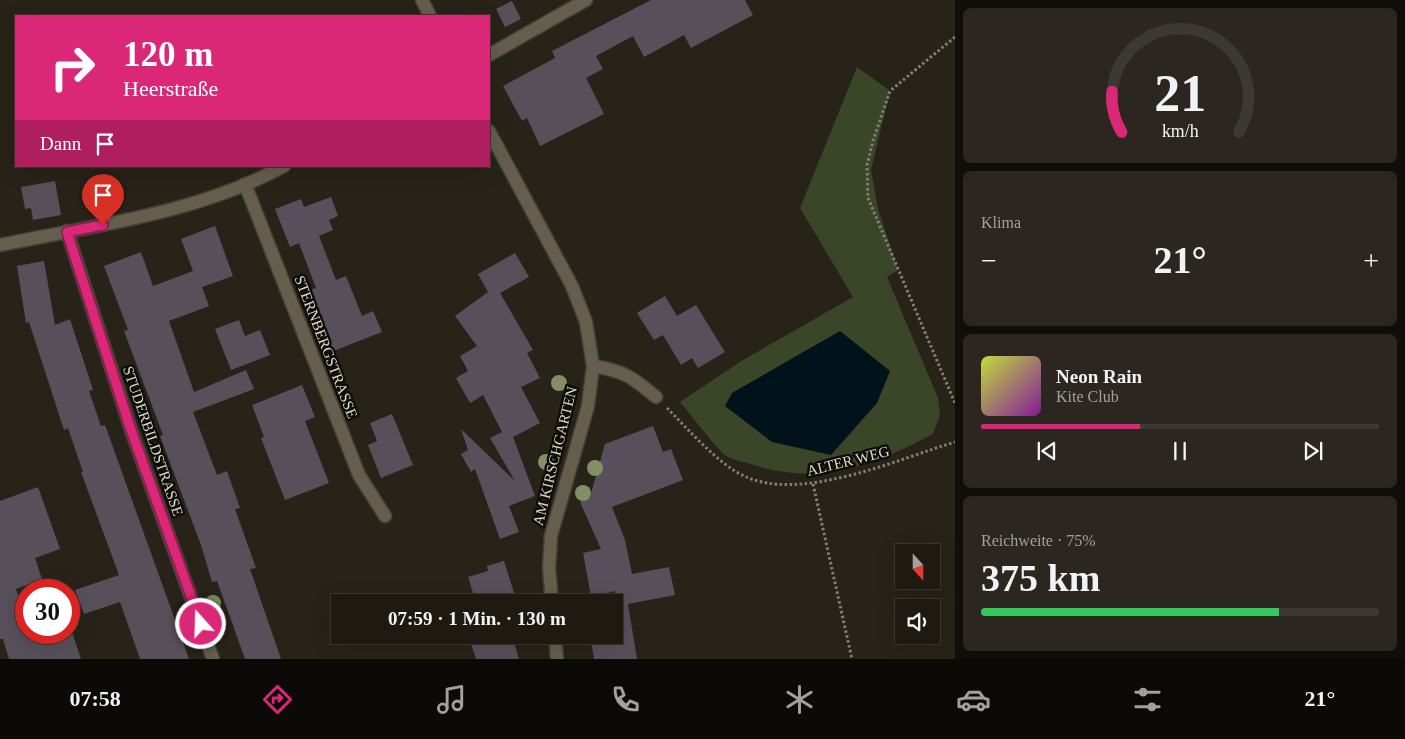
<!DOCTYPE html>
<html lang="de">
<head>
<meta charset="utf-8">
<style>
  :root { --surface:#1e1a12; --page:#2b2720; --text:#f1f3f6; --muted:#a1a19f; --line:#3c3832; --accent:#db2777 }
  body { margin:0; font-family:Georgia,serif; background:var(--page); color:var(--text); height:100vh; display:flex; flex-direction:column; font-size:19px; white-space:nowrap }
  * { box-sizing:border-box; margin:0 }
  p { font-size:16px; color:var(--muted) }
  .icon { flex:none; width:28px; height:28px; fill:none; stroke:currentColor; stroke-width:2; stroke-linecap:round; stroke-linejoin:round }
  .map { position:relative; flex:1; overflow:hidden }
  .panel { display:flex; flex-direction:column; gap:8px; padding:8px; background:#100e0a; width:450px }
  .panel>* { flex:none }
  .banner { position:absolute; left:15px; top:15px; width:475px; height:152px; border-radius:0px; box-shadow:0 5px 20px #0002,0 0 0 1px var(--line); background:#db2777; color:#fff; overflow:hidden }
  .needle { width:32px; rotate:159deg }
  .buttons { position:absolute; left:895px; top:544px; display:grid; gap:10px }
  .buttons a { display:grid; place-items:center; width:45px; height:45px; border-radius:0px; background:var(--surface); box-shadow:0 5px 20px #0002,0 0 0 1px var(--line); font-size:25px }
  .speed { position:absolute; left:15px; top:579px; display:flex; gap:10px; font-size:25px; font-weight:700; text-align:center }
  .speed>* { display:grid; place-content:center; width:65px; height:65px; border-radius:50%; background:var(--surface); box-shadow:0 5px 20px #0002,0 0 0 1px var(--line); line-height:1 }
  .speed .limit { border:8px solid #d22; background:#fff; color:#111 }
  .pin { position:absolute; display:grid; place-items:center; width:42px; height:42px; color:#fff; margin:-51px -21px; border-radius:50% 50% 50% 0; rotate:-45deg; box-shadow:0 0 5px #0007 }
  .pin .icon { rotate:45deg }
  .me { position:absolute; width:55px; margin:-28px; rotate:340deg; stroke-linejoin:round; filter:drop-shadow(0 0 4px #0008) }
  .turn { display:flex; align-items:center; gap:18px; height:105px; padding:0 25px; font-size:22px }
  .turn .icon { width:65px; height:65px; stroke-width:2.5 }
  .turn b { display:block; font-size:35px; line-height:42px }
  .then { display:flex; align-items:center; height:48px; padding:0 25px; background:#0003; gap:10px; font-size:19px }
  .big { font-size:38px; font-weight:700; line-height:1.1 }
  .panel .card { flex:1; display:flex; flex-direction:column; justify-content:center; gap:8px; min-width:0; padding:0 18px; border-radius:8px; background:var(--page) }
  .panel .dial { align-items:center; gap:0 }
  .dial svg { height:130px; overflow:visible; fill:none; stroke:var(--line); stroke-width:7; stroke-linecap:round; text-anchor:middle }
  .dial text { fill:var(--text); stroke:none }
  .song { display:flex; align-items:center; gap:15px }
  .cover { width:60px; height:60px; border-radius:8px; background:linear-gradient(135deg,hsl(70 70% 55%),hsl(290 70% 35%)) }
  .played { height:5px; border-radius:2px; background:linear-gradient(90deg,var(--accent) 40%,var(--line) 40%) }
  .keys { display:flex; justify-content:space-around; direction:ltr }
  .heat { display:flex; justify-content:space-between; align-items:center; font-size:28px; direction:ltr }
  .charge { height:8px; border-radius:4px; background:linear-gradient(90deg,#34c759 75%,var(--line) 0) }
  .trip { position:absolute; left:331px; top:594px; width:292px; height:50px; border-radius:0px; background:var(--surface); box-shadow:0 5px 20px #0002,0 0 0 1px var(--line); font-weight:700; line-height:50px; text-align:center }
  .menu { display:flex; height:80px; justify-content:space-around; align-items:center; background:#0c0a07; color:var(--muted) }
  .menu .icon { width:35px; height:35px }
  .menu .active { color:var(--accent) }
  .menu b { font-size:22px; color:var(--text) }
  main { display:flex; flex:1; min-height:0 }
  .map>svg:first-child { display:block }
</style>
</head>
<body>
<main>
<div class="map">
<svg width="955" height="659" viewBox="0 0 955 659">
  <rect width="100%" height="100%" fill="#282318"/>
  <!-- green -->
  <path fill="#3b4528" d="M857,67L890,91L871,170L878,209L898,270L887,277L938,398L940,415L933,434C875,465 819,486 754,465C746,462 736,461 728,457C718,452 690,413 680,402L743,360L853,297L800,208Z"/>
  <!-- water -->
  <polygon fill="#00131b" points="840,331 890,371 877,403 831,455 772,442 725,406 732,393"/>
  <!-- building -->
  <g fill="#57505b">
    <polygon points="651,0 745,0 753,15 691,48 684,35 644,57 633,36 596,56 603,69 586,78 604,114 540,146 527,118 522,121 503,86 555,58 552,51"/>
    <polygon points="512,1 521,19 505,27 496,9"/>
    <polygon points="55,181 61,215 33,220 31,208 25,209 21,187"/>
    <polygon points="331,197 338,216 329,220 333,230 319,236 336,280 346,276 362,316 373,311 382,332 331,352 307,291 316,288 299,243 290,247 275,209 301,199 304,207"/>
    <polygon points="215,226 233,276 202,287 209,306 169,321 194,392 246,370 254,389 193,412 217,475 227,471 240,508 235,509 256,568 250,569 281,659 245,659 217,581 212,582 201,545 160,436 163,435 124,331 128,330 104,266 141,252 153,286 193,271 181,239"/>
    <polygon points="515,253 529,277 500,293 533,350 527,353 540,378 521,387 540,423 513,437 535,496 509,506 519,532 500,539 475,469 471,472 461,454 468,450 461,429 515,481 490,438 502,432 483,395 470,403 456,378 468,371 460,356 477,346 455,316 488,292 478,274"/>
    <polygon points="44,261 55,325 70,319 93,390 89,391 101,426 105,425 189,659 140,659 120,602 84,614 75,590 119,575 81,472 83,472 68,428 64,430 29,322 26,323 17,266"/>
    <polygon points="665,296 677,316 696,305 725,352 698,368 692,358 681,365 663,335 654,340 637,313"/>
    <polygon points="239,320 245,336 260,330 270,355 231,370 215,329"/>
    <polygon points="302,385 315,417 305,421 329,483 285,500 261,438 264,437 252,405"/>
    <polygon points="392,414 413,465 381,478 368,445 377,441 370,423"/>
    <polygon points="653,426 663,452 671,449 683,480 612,507 625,540 632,574 669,567 675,595 628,604 637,659 594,659 590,635 615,635 615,591 591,596 583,553 601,549 580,502 590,497 605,444"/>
    <polygon points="38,487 60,549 35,558 42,579 16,589 26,618 26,632 72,632 81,659 9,659 3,639 0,639 0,501"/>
    <polygon points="504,561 515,596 494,602 476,602 468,577 488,571 487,566"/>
    <polygon points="468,635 512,635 519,659 476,659"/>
  </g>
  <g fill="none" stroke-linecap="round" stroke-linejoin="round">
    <!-- service casing -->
    <g stroke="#454036" stroke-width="15">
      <g id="service">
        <polyline points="422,0 430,16"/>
        <path d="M593,366C624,371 632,377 656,397"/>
      </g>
    </g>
    <!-- minor casing -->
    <g stroke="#454036" stroke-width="15">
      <g id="minor">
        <polyline points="489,55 586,0"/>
        <polyline points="489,131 572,286 586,322 593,366 588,406 551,536 549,568 552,602"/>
        <polyline points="245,184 359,475 385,516"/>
        <polyline points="67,231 131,430 213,659"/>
        <path d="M0,245C96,225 196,214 284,166"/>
        <polyline points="555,635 557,659"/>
      </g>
    </g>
    <!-- path -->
    <g stroke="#827f75" stroke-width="3" stroke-dasharray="2.5 2.5" stroke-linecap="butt">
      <polyline points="955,37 890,91 873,141 867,165 868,198 955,403"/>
      <path d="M667,408C689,430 717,463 744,476C801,503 898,459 955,442"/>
      <polyline points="813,484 852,659"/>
    </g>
    <!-- service -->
    <use href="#service" stroke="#655e4c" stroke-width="12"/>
    <!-- minor -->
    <use href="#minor" stroke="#655e4c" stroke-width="12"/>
  </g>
  <!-- trees -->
  <g fill="#838f64">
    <circle cx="559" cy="383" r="8"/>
    <circle cx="546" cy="462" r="8"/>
    <circle cx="595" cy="468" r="8"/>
    <circle cx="583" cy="493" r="8"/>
    <circle cx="213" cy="603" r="8"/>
  </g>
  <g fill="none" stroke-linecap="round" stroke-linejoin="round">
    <!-- route casing -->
    <g stroke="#8e194d" stroke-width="12">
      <polyline id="route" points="103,225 67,232 131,430 201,624"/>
    </g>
    <!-- route -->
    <use href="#route" stroke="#db2777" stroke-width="9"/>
  </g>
  <g text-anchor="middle" stroke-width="5" stroke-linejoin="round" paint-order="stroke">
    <!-- street labels -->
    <g font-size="15" fill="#dbd9d1" stroke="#0f0d08">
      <text transform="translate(326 347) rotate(69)" y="5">STERNBERGSTRASSE</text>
      <text transform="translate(153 441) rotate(71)" y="5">STUDERBILDSTRASSE</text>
      <text transform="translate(555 456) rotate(-76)" y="5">AM KIRSCHGARTEN</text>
      <text transform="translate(848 461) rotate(-14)" y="5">ALTER WEG</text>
    </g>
  </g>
</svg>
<div class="buttons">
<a><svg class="needle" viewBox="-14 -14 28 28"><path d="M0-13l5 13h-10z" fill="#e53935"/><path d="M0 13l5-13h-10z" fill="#a1a19f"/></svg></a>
<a><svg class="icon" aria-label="sound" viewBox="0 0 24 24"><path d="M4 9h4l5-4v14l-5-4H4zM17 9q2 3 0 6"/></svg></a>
</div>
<div class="speed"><div class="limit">30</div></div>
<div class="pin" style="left:103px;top:225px;background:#d93025"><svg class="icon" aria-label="arrive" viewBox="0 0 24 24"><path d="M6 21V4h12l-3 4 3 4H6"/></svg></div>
<svg class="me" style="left:201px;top:624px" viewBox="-20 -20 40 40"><circle r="17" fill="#db2777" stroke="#fff" stroke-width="3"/><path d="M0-11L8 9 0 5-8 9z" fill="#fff"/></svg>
<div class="trip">07:59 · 1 Min. · 130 m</div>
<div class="banner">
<div class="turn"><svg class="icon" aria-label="right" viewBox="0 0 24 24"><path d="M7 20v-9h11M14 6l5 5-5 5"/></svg><div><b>120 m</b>Heerstraße</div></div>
<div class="then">Dann<svg class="icon" aria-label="arrive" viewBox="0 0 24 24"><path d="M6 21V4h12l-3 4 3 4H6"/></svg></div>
</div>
</div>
<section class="panel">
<div class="card dial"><svg viewBox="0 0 100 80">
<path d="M14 69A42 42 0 1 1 86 69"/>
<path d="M14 69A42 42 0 0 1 8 44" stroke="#db2777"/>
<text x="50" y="56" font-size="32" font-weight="700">21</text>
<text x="50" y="72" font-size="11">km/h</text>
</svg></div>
<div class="card"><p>Klima</p>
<div class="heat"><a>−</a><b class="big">21°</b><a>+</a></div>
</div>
<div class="card">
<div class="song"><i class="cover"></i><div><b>Neon Rain</b><p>Kite Club</p></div></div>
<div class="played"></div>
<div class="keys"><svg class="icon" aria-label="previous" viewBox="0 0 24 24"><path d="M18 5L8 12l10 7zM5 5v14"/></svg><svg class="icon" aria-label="pause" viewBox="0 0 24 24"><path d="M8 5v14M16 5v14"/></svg><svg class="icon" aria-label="next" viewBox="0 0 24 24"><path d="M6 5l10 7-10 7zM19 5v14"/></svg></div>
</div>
<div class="card"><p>Reichweite · 75%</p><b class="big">375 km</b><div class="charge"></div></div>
</section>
</main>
<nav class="menu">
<b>07:58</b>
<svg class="icon active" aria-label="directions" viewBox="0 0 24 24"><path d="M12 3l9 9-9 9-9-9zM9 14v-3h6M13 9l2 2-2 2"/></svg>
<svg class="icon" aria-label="music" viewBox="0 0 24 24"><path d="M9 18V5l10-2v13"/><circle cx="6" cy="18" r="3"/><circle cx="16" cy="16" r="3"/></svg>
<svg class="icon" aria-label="phone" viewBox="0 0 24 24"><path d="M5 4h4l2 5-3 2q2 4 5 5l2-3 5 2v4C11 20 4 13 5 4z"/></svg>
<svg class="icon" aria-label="climate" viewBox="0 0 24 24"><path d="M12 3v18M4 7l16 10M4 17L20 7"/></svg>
<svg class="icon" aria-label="car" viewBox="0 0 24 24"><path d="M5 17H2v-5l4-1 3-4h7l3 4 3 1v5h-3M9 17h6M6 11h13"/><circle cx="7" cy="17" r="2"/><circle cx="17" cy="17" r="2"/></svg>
<svg class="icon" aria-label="filters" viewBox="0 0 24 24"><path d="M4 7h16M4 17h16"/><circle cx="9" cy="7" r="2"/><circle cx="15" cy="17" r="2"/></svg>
<b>21°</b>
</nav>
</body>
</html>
